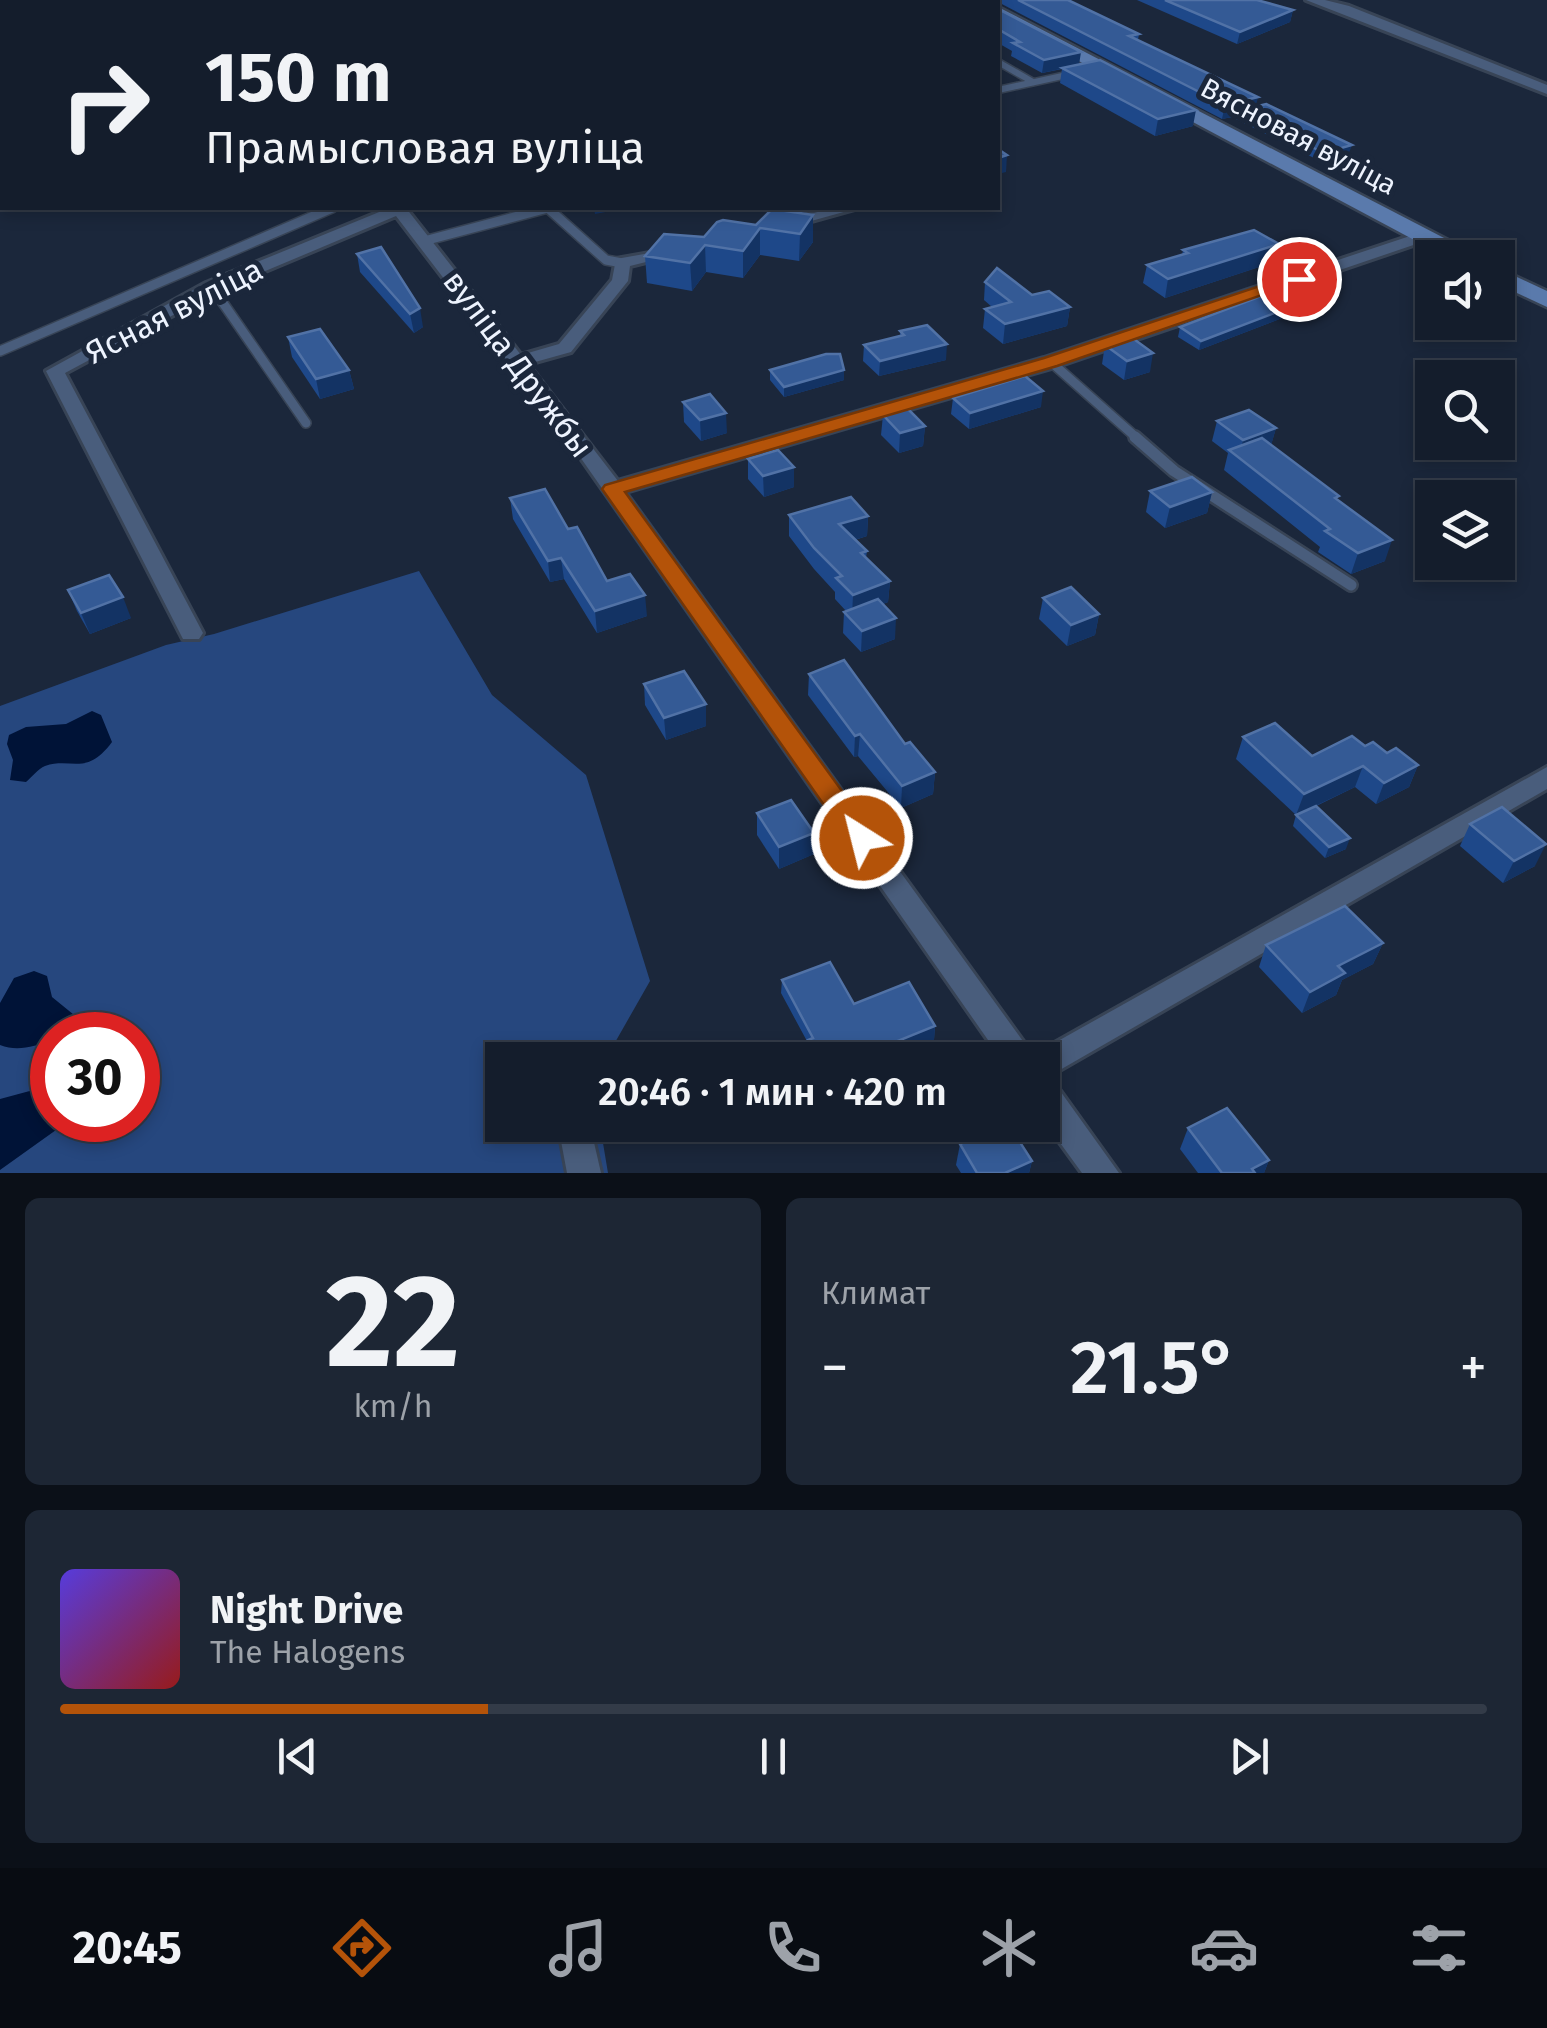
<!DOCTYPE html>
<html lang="ru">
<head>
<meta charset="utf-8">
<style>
  :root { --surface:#141d2c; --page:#1d2634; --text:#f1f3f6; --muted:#9da2a9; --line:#333b48; --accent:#b45309 }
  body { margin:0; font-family:"Fira Sans",sans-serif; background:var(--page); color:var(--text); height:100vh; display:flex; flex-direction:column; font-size:38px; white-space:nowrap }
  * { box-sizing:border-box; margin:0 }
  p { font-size:32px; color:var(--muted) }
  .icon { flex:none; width:55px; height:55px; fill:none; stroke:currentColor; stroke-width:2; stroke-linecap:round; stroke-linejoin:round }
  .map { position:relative; height:1173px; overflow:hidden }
  .panel { display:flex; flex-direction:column; gap:25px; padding:25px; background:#0b1018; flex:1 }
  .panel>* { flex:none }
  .hud { position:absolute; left:0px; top:0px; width:1000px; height:210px; box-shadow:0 5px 15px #0003,0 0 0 2px var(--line); background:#141d2c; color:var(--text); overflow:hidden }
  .controls { position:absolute; left:1415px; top:240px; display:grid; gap:20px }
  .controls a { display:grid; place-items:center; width:100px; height:100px; border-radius:0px; background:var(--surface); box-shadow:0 5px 15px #0003,0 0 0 2px var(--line); font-size:50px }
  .speed { position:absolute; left:30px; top:1012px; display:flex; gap:20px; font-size:50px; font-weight:700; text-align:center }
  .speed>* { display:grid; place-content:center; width:130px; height:130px; border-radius:50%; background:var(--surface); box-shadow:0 5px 15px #0003,0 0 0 2px var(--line); line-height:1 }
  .speed .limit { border:15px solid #d22; background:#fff; color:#111 }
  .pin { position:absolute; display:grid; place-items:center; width:85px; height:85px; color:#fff; margin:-42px; border:5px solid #fff; border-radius:50%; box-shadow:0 2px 10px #0007 }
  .me { position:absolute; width:110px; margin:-55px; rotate:324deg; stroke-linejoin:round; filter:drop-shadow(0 0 8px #0008) }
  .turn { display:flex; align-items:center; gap:35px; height:210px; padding:0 40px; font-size:45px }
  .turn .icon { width:130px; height:130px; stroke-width:2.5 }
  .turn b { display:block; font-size:70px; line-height:85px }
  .big { font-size:75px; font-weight:600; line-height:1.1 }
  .panel .tile { flex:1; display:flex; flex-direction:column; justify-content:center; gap:15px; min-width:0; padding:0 35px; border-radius:15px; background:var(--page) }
  .panel .dial { align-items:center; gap:0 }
  .dial b { font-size:130px; line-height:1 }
  .song { display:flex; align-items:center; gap:30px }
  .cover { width:120px; height:120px; border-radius:15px; background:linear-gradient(135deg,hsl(250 70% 55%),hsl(0 70% 35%)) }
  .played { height:10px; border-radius:5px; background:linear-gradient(90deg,var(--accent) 30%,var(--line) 30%) }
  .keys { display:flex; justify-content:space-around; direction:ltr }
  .heat { display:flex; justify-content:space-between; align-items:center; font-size:55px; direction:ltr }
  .panel .tiles { flex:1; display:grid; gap:25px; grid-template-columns:1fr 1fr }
  .tile:last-child { grid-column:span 2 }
  .trip { position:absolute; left:485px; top:1042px; width:575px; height:100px; border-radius:0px; background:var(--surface); box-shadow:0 5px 15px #0003,0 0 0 2px var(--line); font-weight:600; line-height:100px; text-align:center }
  .tabs { display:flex; height:160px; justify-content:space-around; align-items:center; background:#080c12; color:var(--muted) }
  .tabs .icon { width:70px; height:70px }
  .tabs .active { color:var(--accent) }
  .tabs b { font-size:45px; color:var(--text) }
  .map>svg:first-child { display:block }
</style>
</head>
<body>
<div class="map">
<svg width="1547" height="1173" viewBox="0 0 1547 1173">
  <rect width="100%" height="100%" fill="#1b273b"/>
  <!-- green -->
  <path fill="#26477e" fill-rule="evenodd" d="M419,571L492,695L586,775L650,981L605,1060H502V1125H600L608,1173H0V706L166,645L214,634ZM52,1035H138V1120H52Z"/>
  <!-- water -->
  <g fill="#001337">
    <path d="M92,711L101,715L112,742C86,777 72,757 45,766C38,769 32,777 26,782L10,780L13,760L7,744L9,735L26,727L66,724Z"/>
    <path d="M34,971L47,976L52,997L79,1019V1028L70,1035H52V1041C34,1046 18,1052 0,1045V1003L14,978Z"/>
    <polygon points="52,1085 52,1120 70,1120 0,1170 0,1099"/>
  </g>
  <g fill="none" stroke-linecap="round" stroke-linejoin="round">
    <!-- lane-far2 casing -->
    <g stroke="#384456" stroke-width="9">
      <g id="lane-far2">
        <polyline points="998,62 1033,82"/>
        <polyline points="998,90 1076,73"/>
      </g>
    </g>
    <!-- lane-far1 casing -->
    <g stroke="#384456" stroke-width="12">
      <g id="lane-far1">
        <polyline points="550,210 606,260 622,263"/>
        <polyline points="424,241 548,208"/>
        <polyline points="212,287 306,423"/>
        <polyline points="0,351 332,208"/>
        <polyline points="1051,362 1138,439"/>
      </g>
    </g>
    <!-- lane casing -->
    <g stroke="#384456" stroke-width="16">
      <polyline id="lane" points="1135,437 1174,471 1351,585"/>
    </g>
    <!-- street casing -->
    <g stroke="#384456" stroke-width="6">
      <g id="street">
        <polygon points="243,0 255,0 256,2 244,2"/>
        <polygon points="1306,0 1325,0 1349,6 1547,85 1547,94"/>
        <polygon points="389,208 406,208 521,355 559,344 612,280 616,259 678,248 678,254 630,266 628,281 571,352 528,364 618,481 1044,358 1419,233 1431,233 1431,239 1058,366 625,492 1033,1055 1547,767 1547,789 1046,1078 1053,1081 1119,1173 1082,1173 1042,1118 1042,1060 1002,1060 578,454 396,216 218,291 65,373 203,633 199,639 183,639 46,371 206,283"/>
        <polygon points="832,208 858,208 786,228 778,223"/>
        <polygon points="558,1125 590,1125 601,1173 567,1173"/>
      </g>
    </g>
    <!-- secondary casing -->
    <g stroke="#384456" stroke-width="5">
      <g id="secondary">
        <polygon points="998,7 1473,253 1476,258 1448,258 998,18"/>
        <polygon points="1498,268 1547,291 1547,307 1498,284"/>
      </g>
    </g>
    <!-- path -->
    <polyline stroke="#656f80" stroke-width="2.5" stroke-dasharray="6 2.5" stroke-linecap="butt" points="729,2 735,0"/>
    <!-- lane-far2 -->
    <use href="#lane-far2" stroke="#495d7c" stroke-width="6"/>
    <!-- lane-far1 -->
    <use href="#lane-far1" stroke="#495d7c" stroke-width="9"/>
    <!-- lane -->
    <use href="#lane" stroke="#495d7c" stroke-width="11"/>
    <!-- street -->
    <use href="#street" fill="#495d7c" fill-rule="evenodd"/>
    <!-- secondary -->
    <use href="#secondary" fill="#5a7aac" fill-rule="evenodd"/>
  </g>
  <!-- wall -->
  <g fill="#1e4889">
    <polygon points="866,0 1068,0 1139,34 1138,40 1256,107 1349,153 1322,162 1236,119 1237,116 1222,119 998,2 870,2"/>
    <polygon points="1137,0 1257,0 1293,10 1290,22 1237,44"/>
    <polygon points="998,9 1079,64 1193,126 1155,136 1060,83 1062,69 1042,73 1011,56 1012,51 998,43"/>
    <polygon points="813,215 813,242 799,261 760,255 743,278 706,272 692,291 647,283 645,256 704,237"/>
    <polygon points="1183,250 1274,262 1165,298 1143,283 1147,265 1182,255"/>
    <polygon points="357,254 423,327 414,333 360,272"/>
    <polygon points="985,282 1070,307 1067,326 1003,344 983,328 985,309 992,307 984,300"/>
    <polygon points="1293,306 1290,315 1199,350 1178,337 1180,327"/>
    <polygon points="900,331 946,360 879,376 863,361 864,345 900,336"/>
    <polygon points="288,337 349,370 354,389 320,399 292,357"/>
    <polygon points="1105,345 1150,372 1124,380 1102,364"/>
    <polygon points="770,370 844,370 844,380 784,397 770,380"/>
    <polygon points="953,398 1041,407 969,429 951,414"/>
    <polygon points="683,402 727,433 701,441 684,422"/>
    <polygon points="883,415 925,426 923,446 899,453 881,435"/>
    <polygon points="1217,421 1276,428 1271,445 1338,500 1385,561 1351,574 1318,552 1320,547 1224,470 1228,453 1212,441"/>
    <polygon points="748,459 794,467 794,487 764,497 748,479"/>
    <polygon points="1150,491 1212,492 1207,513 1165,528 1146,512"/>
    <polygon points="510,498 568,529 607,581 647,616 597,633 564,579 550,582 513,519"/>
    <polygon points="789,515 868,516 867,536 855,540 867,551 866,558 890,581 888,602 883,604 895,639 861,652 843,633 844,612 846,611 835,599 835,592 814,569 789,536"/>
    <polygon points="68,590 131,618 90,634 77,611"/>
    <polygon points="1043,598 1099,614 1095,635 1067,646 1039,619"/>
    <polygon points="809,674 905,744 935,772 933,794 901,808 858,756 854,757 808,695"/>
    <polygon points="644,684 706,726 666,740 645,705"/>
    <polygon points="1243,737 1312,756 1365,746 1418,765 1409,787 1376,804 1355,787 1306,811 1346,849 1325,858 1293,826 1296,815 1236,759"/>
    <polygon points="757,813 814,854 779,869 757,835"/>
    <polygon points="1470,824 1535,866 1503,883 1460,846"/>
    <polygon points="1383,943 1373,964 1342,980 1336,995 1302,1013 1259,967 1266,945"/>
    <polygon points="782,980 854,1004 935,1026 934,1040 883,1060 789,1060 808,1053 808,1043 781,993"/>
    <polygon points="1188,1128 1269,1160 1264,1173 1198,1173 1180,1149"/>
    <polygon points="960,1144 1032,1161 1029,1173 961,1173 956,1165"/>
  </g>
  <!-- shaded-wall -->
  <g fill="#133364">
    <polygon points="1293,10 1290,22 1237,44 1240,32"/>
    <polygon points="1081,52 1079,65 1042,73 1044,60"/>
    <polygon points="1258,97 1255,111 1238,111 1237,116 1222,119 1225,105"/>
    <polygon points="1196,110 1193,126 1155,136 1158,119"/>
    <polygon points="1352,145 1349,153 1322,162 1324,153"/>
    <polygon points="1007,155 1006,172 998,174 998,158"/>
    <polygon points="594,208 626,208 595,214"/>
    <polygon points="813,215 813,242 799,261 800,234"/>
    <polygon points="760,228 760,255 743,278 743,251"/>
    <polygon points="1279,244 1274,262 1165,298 1168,279"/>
    <polygon points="705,245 706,272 692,291 690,263"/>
    <polygon points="1293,306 1290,315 1199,350 1201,341"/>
    <polygon points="1070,307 1067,326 1003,344 1005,324"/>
    <polygon points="420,308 423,327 414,333 410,314"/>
    <polygon points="947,344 946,360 879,376 880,361"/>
    <polygon points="1153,353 1150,372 1124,380 1127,361"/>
    <polygon points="349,370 354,389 320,399 316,379"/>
    <polygon points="844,370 844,380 784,397 784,387"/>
    <polygon points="1043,391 1041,407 969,429 970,413"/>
    <polygon points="726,413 727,433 701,441 700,420"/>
    <polygon points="925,426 923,446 899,453 900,433"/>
    <polygon points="1276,428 1270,449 1239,458 1243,440"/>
    <polygon points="794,467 794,487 764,497 763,476"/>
    <polygon points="1212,492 1207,513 1165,528 1170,507"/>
    <polygon points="868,516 867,536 838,545 839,524"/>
    <polygon points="1392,540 1385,561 1351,574 1358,553"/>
    <polygon points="561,558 564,579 550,582 548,561"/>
    <polygon points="890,581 888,602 852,617 853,595"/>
    <polygon points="645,595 647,616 597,633 595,611"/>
    <polygon points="123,597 131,618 90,634 81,613"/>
    <polygon points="1099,614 1095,635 1067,646 1071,625"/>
    <polygon points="896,618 895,639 861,652 862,631"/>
    <polygon points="706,704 706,726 666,740 664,718"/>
    <polygon points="860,734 858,756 854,757 855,736"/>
    <polygon points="1418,765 1409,787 1376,804 1384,783"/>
    <polygon points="1363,766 1355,787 1296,815 1304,794"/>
    <polygon points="935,772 933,794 901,808 902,786"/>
    <polygon points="814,833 814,854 779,869 779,847"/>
    <polygon points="1350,838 1346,849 1325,858 1329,847"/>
    <polygon points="1546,844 1535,866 1503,883 1514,861"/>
    <polygon points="1383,943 1373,964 1342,980 1336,995 1302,1013 1310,992 1338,966"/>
    <polygon points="935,1026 934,1040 883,1060 851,1060"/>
    <polygon points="1269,1160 1264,1173 1250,1173 1252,1169"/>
    <polygon points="1032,1161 1029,1173 1005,1173"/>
  </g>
  <!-- building -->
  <g fill="#345a95" stroke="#5172a6" stroke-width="2.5">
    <polygon points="888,0 996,0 997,2 948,2 944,0 933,2 893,2"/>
    <polygon points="1018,0 1068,0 1139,34 1129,36 1258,97 1225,105"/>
    <polygon points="1165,0 1257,0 1293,10 1240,32"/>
    <polygon points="998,9 1081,52 1044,60 1013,43 1020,42 998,29"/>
    <polygon points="1100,60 1196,110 1158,119 1062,68"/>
    <polygon points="1266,104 1352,145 1324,153 1238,111"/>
    <polygon points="998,149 1007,155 998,158"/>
    <polygon points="772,209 813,215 800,234 760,228 743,251 705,245 690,263 645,256 664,234 704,237 717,222 723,220 756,225"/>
    <polygon points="1254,230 1279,244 1168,279 1147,265 1188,253 1183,250"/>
    <polygon points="381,247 420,308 410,314 357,254"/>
    <polygon points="997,268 1032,295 1049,291 1070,307 1005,324 985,309 1011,302 985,282"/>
    <polygon points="1272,292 1293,306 1201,341 1180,327"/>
    <polygon points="927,325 947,344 880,361 864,345 904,335 900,331"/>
    <polygon points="320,329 349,370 316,379 288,337"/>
    <polygon points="1131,337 1153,353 1127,361 1105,345"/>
    <polygon points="826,354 840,354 844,370 784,387 770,370"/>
    <polygon points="1025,376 1043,391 970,413 953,398"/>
    <polygon points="710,394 726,413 700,420 683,402"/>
    <polygon points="907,408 925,426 900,433 883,415"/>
    <polygon points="1249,410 1276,428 1243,440 1217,421"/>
    <polygon points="1262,438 1339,496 1335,498 1392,540 1358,553 1325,531 1330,529 1229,450"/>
    <polygon points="778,450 794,467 763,476 748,459"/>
    <polygon points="1192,477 1212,492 1170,507 1150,491"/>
    <polygon points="545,489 568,529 577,527 607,581 630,574 645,595 595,611 561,558 548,561 510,498"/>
    <polygon points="851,497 868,516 839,524 867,551 861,553 890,581 853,595 836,578 842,576 814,548 789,515"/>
    <polygon points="109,575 123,597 81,613 68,590"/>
    <polygon points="1071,587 1099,614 1071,625 1043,598"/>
    <polygon points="878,599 896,618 862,631 844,612"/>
    <polygon points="844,660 905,744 910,742 935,772 902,786 860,734 855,736 809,674"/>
    <polygon points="684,671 706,704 664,718 644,684"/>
    <polygon points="1275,723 1312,756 1352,736 1365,746 1373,742 1387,753 1396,748 1418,765 1384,783 1363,766 1304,794 1243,737"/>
    <polygon points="791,800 814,833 779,847 757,813"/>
    <polygon points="1316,806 1350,838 1329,847 1296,815"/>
    <polygon points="1502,807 1546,844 1514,861 1470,824"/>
    <polygon points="1345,906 1383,943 1338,966 1345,973 1310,992 1266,945"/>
    <polygon points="830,962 854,1004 909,982 935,1026 851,1060 789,1060 814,1050 808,1040 813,1038 782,980"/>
    <polygon points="1227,1108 1269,1160 1252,1169 1255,1173 1222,1173 1188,1128"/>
    <polygon points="1002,1125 1009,1125 1032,1161 1005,1173 977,1173 960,1144"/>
  </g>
  <!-- route -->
  <polygon fill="#b45309" stroke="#753606" stroke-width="2.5" points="1293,275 1308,279 1057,366 625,492 871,831 875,838 871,845 862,849 852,845 602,489 605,485 1044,358"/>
  <g text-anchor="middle" stroke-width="10" stroke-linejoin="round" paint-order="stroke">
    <!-- far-street labels -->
    <g font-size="28" fill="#edf3fe" stroke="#1b273b">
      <text transform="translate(1299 136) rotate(28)" y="10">Вясновая вуліца</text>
    </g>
    <!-- street labels -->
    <g font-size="32" fill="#edf3fe" stroke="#1b273b">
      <text transform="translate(174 311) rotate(-27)" y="11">Ясная вуліца</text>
      <text transform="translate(518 364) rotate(53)" y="11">вуліца Дружбы</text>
    </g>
  </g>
</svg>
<div class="controls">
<a><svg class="icon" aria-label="sound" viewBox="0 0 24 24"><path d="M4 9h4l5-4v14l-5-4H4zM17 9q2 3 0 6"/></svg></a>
<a><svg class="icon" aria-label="search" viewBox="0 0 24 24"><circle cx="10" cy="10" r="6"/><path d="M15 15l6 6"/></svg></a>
<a><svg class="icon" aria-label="layers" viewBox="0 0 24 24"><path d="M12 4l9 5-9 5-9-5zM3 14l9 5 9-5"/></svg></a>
</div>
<div class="speed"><div class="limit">30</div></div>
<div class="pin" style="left:1299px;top:279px;background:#d93025"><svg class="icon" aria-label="arrive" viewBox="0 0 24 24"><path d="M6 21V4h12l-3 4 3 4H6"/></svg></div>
<svg class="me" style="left:862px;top:838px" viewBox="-20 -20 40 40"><circle r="17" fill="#b45309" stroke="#fff" stroke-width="3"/><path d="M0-11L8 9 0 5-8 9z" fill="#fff"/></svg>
<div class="trip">20:46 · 1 мин · 420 m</div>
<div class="hud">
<div class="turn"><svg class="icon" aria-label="right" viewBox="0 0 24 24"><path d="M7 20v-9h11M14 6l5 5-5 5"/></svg><div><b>150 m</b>Прамысловая вуліца</div></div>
</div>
</div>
<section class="panel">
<div class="tiles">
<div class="tile dial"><b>22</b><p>km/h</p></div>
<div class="tile"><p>Климат</p>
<div class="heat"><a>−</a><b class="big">21.5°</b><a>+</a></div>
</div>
<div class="tile">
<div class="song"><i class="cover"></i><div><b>Night Drive</b><p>The Halogens</p></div></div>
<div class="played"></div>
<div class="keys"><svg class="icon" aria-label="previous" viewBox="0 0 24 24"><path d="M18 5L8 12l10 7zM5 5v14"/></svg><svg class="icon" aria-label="pause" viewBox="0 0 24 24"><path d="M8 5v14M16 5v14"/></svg><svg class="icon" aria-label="next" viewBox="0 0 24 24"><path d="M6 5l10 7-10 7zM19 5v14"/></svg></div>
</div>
</div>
</section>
<nav class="tabs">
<b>20:45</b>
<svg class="icon active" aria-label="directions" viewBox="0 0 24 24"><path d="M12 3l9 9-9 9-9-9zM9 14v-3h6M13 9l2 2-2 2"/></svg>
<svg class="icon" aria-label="music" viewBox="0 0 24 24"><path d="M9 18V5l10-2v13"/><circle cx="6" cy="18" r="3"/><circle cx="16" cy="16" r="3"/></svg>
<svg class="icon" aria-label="phone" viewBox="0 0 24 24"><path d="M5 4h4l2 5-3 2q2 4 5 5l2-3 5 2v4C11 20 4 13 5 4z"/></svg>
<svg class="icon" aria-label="climate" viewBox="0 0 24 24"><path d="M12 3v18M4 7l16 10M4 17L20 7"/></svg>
<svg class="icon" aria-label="car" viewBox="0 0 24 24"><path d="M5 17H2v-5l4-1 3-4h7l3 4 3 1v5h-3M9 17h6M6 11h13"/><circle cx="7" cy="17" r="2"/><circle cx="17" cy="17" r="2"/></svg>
<svg class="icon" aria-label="filters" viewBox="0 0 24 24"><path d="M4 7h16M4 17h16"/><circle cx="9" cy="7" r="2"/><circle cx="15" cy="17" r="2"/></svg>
</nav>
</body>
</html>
